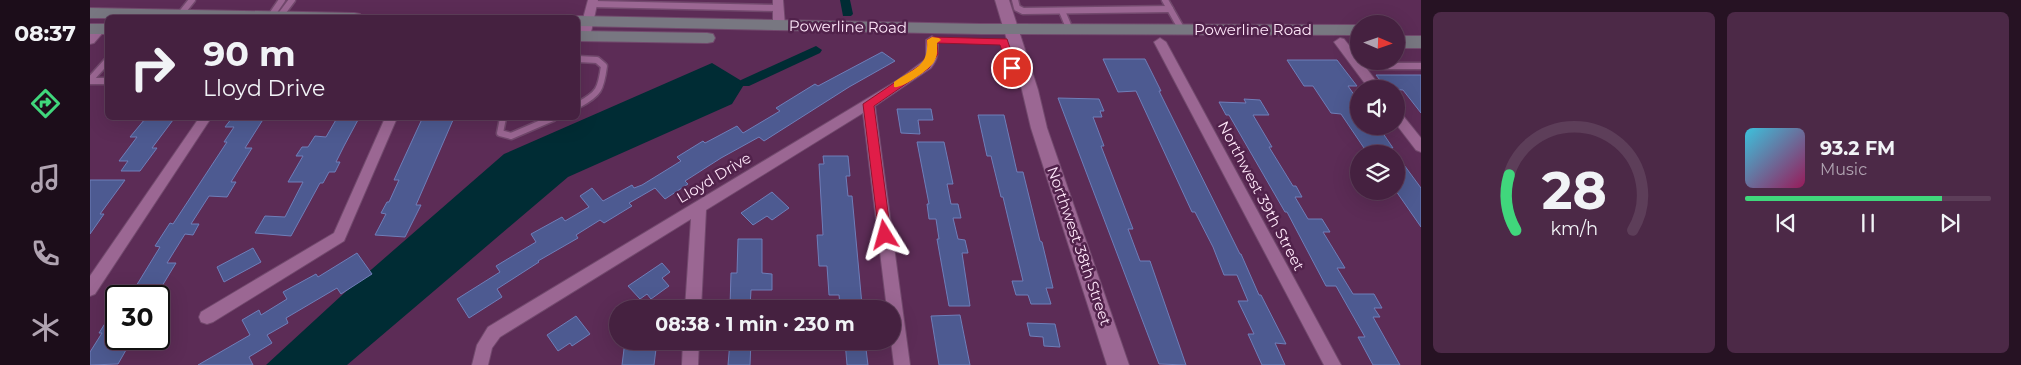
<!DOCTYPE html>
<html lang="en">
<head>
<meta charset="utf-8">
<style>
  :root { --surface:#452140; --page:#4c2947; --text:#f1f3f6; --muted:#b0a3b1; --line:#5d3e59; --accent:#40d77c }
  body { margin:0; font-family:Montserrat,sans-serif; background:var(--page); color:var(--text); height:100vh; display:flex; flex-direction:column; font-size:19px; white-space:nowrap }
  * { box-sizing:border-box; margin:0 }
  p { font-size:16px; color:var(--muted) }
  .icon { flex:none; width:28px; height:28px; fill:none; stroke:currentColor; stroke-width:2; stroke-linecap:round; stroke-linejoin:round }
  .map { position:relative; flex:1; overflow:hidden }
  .panel { display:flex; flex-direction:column; gap:12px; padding:12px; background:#261223; width:600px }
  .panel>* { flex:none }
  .guide { position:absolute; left:15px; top:15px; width:475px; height:105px; border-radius:8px; box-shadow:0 5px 20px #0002,0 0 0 1px var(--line); background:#452140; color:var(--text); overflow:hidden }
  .needle { width:32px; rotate:92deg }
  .tools { position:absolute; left:1260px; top:15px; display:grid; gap:10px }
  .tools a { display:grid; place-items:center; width:55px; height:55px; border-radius:50%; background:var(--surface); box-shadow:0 5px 20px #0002,0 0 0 1px var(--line); font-size:25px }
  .speed { position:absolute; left:15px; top:285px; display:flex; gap:10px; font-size:25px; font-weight:700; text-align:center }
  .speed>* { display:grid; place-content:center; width:65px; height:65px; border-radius:50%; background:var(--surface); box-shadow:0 5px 20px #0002,0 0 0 1px var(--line); line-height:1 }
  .speed .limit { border:2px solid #111; border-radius:8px; background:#fff; color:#111 }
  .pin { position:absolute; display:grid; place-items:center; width:42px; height:42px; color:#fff; margin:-21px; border:2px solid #fff; border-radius:50%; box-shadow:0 1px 5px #0007 }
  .me { position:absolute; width:55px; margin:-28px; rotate:352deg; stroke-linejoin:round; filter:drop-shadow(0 0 4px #0008) }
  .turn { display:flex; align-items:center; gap:18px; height:105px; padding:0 15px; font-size:22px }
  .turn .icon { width:65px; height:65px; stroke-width:2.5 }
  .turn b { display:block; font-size:35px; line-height:42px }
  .panel .card { flex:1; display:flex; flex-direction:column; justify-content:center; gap:8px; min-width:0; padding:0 18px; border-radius:8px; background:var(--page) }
  .panel .dial { align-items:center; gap:0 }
  .dial svg { height:130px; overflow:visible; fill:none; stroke:var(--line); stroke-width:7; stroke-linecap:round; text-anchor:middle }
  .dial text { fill:var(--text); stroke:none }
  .song { display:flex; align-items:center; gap:15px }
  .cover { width:60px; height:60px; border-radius:8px; background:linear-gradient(135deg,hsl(190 70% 55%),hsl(330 70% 35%)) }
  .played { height:5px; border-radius:2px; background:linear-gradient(90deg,var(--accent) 80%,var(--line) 80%) }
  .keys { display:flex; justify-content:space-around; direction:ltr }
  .panel .tiles { flex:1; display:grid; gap:12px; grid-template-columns:repeat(2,1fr) }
  .trip { position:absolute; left:519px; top:300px; width:292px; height:50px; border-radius:25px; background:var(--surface); box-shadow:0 5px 20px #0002,0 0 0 1px var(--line); font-weight:700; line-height:50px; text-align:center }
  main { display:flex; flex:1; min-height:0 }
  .tabs { display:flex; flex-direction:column; width:90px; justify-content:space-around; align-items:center; background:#1c0d1a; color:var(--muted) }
  .tabs .icon { width:35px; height:35px }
  .tabs .selected { color:var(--accent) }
  .tabs b { font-size:22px; color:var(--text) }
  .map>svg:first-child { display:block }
</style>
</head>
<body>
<main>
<nav class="tabs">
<b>08:37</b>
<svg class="icon selected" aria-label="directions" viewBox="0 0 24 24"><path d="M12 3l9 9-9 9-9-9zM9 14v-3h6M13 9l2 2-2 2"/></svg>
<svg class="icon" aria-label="music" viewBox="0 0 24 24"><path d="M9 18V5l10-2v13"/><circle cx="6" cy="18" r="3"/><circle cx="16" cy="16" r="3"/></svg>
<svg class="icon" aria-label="phone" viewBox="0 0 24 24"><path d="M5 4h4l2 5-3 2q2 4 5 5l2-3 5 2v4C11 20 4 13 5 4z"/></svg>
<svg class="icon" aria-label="climate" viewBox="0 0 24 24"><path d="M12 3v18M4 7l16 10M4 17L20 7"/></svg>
</nav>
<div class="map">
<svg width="1331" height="365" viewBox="0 0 1331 365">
  <rect width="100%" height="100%" fill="#5c2c56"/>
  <!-- water -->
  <polygon fill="#002c34" points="622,63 655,83 642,104 478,177 257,365 176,365 251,296 414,154"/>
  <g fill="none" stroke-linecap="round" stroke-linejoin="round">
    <!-- canal -->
    <g fill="#002c34" fill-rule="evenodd">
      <polygon points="750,0 760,0 763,14 761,16 753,16"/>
      <polygon points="726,46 732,50 730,53 659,86 651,86 649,83 651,80"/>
    </g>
  </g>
  <!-- building -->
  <g fill="#4d5a91" stroke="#6f7eb9">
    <polygon points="792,52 805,61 759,87 674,141 669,137 631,158 595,181 598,184 575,199 565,188 539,203 542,206 514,223 510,220 486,235 488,238 448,261 449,262 407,289 412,297 379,318 367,299 410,272 406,266 446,242 441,234 472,217 475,221 499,207 490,196 502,188 513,201 542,185 544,188 552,185 591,161 587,157 613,141 615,143 647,126 653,133 690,111 686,108 725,84 728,86"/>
    <polygon points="1013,59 1055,59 1071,91 1069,91 1150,254 1151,254 1169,295 1171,295 1196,344 1185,343 1195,365 1172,365 1158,334 1164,334 1148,301 1158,301 1147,275 1134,275 1123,247 1105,212 1102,212 1046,91 1028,92"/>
    <polygon points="1197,60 1247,60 1267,86 1258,86 1269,102 1269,126 1288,126 1303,148 1274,148 1251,114 1241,113 1223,86 1214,86"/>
    <polygon points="1286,75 1331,75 1331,113 1313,90 1297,89"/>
    <polygon points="968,98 1009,99 1014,111 1010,111 1012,117 1003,117 1014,146 1011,146 1043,229 1038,229 1050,261 1060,261 1096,365 1069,364"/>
    <polygon points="1154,99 1170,100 1179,115 1163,115 1182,147 1179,147 1203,186 1206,186 1212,197 1205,197 1218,219 1232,219 1240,232 1233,232 1255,268 1247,268 1263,294 1284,294 1292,308 1284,308 1290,317 1283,317 1310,365 1283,365 1268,337 1275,337 1246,286 1236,286 1197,212 1195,212 1139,115 1136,115 1129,102 1156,103"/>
    <polygon points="807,109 841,109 843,120 828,120 830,134 811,133"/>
    <polygon points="888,115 914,115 927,172 933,172 950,241 952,242 963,288 956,288 961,304 941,304 938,295 926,295 922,281 933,281 913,197 911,197 901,156 897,156"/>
    <polygon points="142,118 174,118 155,148 162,148 141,182 146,182 137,197 119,196 101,224 109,224 103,235 95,234 77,263 86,263 66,296 40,296 70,247 65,246 80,223 83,224 137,142 134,142 144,127 135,127"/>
    <polygon points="247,118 269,118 254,146 246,162 250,162 245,172 239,172 233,183 230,183 201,236 165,233 175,216 195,217 213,182 198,182 213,156 206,156 212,147 218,147 225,136 236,137"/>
    <polygon points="55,119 83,120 62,148 67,148 50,171 31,171 38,161 29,161 47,137 40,137"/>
    <polygon points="332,119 363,120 326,205 331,205 315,237 285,235 296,214 291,213 297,202 299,202 309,180 304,180"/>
    <polygon points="827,142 854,142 863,184 857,184 861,204 868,204 871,218 863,218 868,239 875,240 878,253 872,253 880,306 859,306 847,239 849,239 846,219 839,219 837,204 839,204"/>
    <polygon points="1306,154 1331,188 1331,227 1306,191"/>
    <polygon points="733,156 758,156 760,176 756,176 758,196 762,196 772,305 750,305 749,295 739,295 737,266 729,266 727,235 733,235 729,164 734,164"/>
    <polygon points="0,180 35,180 10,214 14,214 0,234"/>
    <polygon points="682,192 699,208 682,220 677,216 663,225 651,213"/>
    <polygon points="648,239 672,239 672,273 682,274 682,290 661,290 660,307 640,307 641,273 647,273"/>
    <polygon points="163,248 171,262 134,282 127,267"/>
    <polygon points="267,253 282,274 251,294 247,288 196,318 198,323 177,335 182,343 159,357 163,365 108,365 160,335 152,320 169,310 171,315 197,299 193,292 226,274 228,277"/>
    <polygon points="572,263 580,272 572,278 579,286 561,299 557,294 550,299 538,286"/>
    <polygon points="26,306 26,343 40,343 28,364 0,365 0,352 12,333 9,333"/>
    <polygon points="870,315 880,365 849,365 841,316"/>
    <polygon points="486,316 500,334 482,346 480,343 468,351 457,335"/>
    <polygon points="937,323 965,324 970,347 954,346 953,337 940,336"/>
    <polygon points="535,341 567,341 564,365 532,365"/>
    <polygon points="640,341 661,341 660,365 638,365"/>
    <polygon points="755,341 775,341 778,365 757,365"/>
  </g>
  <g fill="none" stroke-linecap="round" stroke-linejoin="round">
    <!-- service casing -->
    <g stroke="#72496d" stroke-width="9">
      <g id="service">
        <polyline points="925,0 927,8 933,11 1080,9"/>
        <polyline points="1075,0 1092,30"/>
        <polyline points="503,4 688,8"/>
        <polyline points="972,11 980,30"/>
        <polyline points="90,15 102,0"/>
        <polyline points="181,16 192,0"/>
        <polyline points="190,16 202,0"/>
        <path d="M488,59L507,60L514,66C511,89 509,94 488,105"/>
        <polyline points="1269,66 1331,66"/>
        <polyline points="0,80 18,60"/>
        <polyline points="0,81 18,81"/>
        <polyline points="413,118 410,133 421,136 463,118"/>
      </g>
    </g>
    <!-- minor casing -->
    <g stroke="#72496d" stroke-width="2">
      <g id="minor">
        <polygon points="498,0 508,0 500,37 494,41 488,37"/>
        <polygon points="683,0 693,0 695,26 693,29 689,30 683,26"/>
        <polygon points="10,25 16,29 4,43 0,44 0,33 6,26"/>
        <path d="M842,36L848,40C848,52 849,58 841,68L785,106L820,365H804L801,341H802V309H797L773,113L616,210L611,309H595L601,219L410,337L402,348L398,365H382L387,345L398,327L808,80L836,59V40Z"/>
        <polygon points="1070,38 1076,42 1251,365 1234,365 1064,42"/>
        <polygon points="1250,38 1254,39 1269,58 1269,61 1271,61 1292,89 1279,89 1244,42"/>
        <polygon points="1306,111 1310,112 1331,138 1331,152 1326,150 1306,124"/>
        <polygon points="109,118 121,118 5,294 0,296 0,276"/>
        <polygon points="295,118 307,118 254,241 123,322 117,324 111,322 109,317 111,312 244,233"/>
        <polygon points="593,341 609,341 608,365 592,365"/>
      </g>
    </g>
    <!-- tertiary casing -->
    <g stroke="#72496d" stroke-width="2">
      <polygon id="tertiary" points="905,0 919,0 948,90 957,128 1039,365 1017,365 941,128 932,90"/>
    </g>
    <!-- secondary casing -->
    <g stroke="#72496d" stroke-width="2">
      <g id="secondary">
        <polygon points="0,8 264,13 270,14 272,18 0,18"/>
        <polygon points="488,16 891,24 1269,25 1269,35 891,34 488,26 488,18 482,18"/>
        <rect x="0" y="24" width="18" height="10"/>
        <polygon points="488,31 617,33 623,34 625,38 623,42 617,43 488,41"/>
        <rect x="1306" y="36" width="25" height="12"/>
      </g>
    </g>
    <!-- service -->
    <use href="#service" stroke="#9b6793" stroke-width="6"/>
    <!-- minor -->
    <use href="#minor" fill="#9b6793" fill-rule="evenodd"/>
    <!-- tertiary -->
    <use href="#tertiary" fill="#9b6793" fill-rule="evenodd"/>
    <!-- secondary -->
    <use href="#secondary" fill="#787781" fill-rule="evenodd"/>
  </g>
  <!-- route -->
  <polygon fill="#e11d48" stroke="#92132f" points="842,37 917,39 927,68 926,71 919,71 910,45 847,43 848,54 839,68 784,106 801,235 799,238 791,238 789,235 773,104 832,64 838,54 837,40"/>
  <!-- slow -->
  <path fill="#f59e0b" d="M842,37L849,38L851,40L847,43C847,51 848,55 844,62C840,69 812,89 804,87V82C824,68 839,67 837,40Z"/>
  <g text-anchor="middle" stroke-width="5" stroke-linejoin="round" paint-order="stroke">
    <!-- street labels -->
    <g font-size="15" fill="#ffe7fa" stroke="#51224b">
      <text transform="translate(758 27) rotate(1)" y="5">Powerline Road</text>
      <text x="1163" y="35">Powerline Road</text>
      <text transform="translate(624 178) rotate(-31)" y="5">Lloyd Drive</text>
      <text transform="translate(1171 196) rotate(62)" y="5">Northwest 39th Street</text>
      <text transform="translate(989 246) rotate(71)" y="5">Northwest 38th Street</text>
    </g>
  </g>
</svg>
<div class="tools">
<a><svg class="needle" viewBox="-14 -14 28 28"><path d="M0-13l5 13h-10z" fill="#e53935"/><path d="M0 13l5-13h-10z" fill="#b0a3b1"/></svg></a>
<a><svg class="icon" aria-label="sound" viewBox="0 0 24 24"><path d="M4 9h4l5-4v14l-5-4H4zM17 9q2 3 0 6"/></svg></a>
<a><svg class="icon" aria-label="layers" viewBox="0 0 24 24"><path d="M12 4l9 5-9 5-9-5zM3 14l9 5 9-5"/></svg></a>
</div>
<div class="speed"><div class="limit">30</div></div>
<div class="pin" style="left:922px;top:68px;background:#d93025"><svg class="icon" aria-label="arrive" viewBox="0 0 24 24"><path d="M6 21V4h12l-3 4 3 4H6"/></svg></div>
<svg class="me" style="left:795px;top:235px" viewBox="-20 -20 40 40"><path d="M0-17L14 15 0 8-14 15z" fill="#e11d48" stroke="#fff" stroke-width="4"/></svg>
<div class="trip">08:38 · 1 min · 230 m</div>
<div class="guide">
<div class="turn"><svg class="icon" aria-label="right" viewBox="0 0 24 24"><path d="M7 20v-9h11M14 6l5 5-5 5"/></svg><div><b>90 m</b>Lloyd Drive</div></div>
</div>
</div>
<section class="panel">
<div class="tiles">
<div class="card dial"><svg viewBox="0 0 100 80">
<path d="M14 69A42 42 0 1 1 86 69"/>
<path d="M14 69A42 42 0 0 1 10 35" stroke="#40d77c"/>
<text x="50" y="56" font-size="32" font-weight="700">28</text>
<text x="50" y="72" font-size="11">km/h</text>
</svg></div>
<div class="card">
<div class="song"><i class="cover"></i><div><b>93.2 FM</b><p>Music</p></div></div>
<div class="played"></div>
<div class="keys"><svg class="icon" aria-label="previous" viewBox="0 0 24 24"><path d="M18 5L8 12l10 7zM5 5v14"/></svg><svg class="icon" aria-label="pause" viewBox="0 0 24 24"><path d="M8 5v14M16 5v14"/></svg><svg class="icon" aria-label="next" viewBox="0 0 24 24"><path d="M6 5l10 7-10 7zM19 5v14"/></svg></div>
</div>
</div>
</section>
</main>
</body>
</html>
